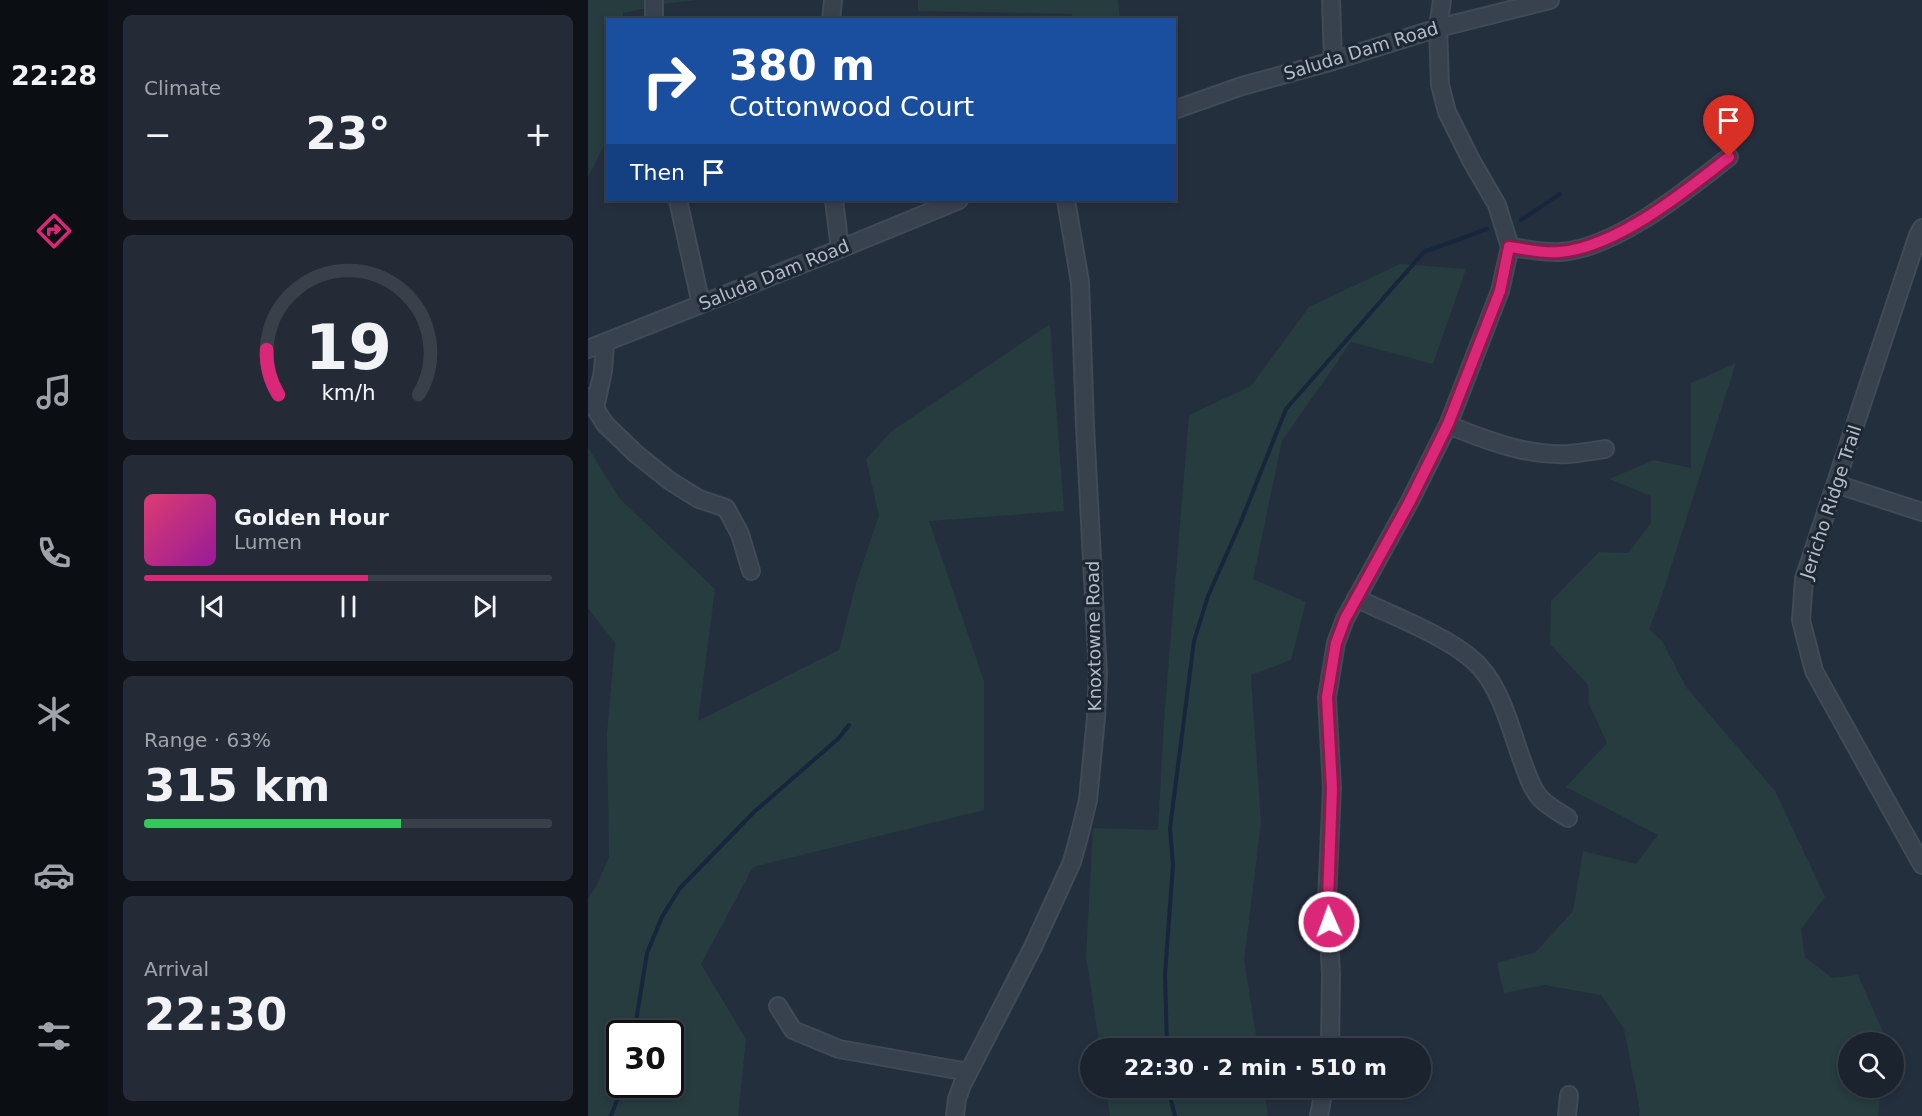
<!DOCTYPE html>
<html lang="en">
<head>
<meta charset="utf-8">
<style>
  :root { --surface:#1b232e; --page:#242b36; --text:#f1f3f6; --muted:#a0a4aa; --line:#39404a; --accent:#db2777 }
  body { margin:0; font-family:"DejaVu Sans",sans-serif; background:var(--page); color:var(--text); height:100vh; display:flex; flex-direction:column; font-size:22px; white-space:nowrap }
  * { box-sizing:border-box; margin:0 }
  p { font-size:20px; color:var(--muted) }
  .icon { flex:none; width:33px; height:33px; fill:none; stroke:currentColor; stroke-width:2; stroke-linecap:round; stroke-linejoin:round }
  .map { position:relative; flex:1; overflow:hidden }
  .details { display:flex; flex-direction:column; gap:15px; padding:15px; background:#0f1319; width:480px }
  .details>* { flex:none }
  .banner { position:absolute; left:18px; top:18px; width:570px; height:183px; border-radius:0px; box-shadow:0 3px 9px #0003,0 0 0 2px var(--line); background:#1a4fa0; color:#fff; overflow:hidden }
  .tools { position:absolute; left:1250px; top:1032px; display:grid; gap:12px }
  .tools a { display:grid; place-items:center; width:66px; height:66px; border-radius:50%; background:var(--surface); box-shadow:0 3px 9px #0003,0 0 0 2px var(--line); font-size:30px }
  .speed { position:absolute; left:18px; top:1020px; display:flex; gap:12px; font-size:30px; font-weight:700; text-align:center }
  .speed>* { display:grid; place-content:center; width:78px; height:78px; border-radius:50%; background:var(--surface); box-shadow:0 3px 9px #0003,0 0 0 2px var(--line); line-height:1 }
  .speed .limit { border:3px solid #111; border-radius:9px; background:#fff; color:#111 }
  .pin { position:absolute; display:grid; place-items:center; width:51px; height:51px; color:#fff; margin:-62px -26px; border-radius:50% 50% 50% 0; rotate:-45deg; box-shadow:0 0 6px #0007 }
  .pin .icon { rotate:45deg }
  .me { position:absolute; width:66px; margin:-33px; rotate:358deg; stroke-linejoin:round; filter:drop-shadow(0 0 4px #0008) }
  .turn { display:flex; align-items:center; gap:21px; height:126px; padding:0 24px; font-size:27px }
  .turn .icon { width:78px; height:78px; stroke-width:2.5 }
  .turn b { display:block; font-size:42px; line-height:51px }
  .then { display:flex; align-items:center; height:57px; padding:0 24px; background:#0003; gap:12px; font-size:22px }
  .big { font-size:45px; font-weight:700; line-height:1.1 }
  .details .card { flex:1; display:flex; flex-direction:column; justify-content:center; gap:9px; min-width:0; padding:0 21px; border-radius:9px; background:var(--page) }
  .details .dial { align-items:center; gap:0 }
  .dial svg { height:156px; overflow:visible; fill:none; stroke:var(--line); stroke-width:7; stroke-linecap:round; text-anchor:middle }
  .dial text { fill:var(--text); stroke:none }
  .song { display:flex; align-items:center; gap:18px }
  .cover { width:72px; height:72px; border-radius:9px; background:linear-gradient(135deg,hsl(340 70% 55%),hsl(300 70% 35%)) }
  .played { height:6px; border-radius:3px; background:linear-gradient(90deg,var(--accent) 55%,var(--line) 55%) }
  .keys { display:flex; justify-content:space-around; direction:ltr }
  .heat { display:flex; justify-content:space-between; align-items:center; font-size:33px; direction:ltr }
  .charge { height:9px; border-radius:4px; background:linear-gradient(90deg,#34c759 63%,var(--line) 0) }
  .trip { position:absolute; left:492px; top:1038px; width:351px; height:60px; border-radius:30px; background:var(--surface); box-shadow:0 3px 9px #0003,0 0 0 2px var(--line); font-weight:700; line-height:60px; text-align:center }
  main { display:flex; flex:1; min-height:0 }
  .tabs { display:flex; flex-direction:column; width:108px; justify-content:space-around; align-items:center; background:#0b0e12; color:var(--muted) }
  .tabs .icon { width:42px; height:42px }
  .tabs .selected { color:var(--accent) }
  .tabs b { font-size:27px; color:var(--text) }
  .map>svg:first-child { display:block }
</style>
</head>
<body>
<main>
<nav class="tabs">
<b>22:28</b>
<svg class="icon selected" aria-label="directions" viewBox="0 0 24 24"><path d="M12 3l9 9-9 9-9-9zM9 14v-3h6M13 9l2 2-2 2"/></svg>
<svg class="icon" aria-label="music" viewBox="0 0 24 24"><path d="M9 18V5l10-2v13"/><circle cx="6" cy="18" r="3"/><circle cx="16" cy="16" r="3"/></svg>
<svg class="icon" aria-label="phone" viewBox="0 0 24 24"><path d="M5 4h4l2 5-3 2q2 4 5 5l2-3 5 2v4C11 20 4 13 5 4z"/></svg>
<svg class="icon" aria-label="climate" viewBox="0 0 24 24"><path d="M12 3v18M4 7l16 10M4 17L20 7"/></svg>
<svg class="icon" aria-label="car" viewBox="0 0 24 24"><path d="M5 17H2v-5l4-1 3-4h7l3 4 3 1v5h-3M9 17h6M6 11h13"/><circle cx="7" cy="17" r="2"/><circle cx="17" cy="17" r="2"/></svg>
<svg class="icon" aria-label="filters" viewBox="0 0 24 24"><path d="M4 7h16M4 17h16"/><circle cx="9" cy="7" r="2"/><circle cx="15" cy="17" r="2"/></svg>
</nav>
<section class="details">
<div class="card"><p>Climate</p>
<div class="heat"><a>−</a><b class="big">23°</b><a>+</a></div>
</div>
<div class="card dial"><svg viewBox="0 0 100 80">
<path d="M14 69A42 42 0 1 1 86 69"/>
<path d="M14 69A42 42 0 0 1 8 46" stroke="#db2777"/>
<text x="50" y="56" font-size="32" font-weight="700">19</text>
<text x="50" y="72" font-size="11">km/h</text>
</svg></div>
<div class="card">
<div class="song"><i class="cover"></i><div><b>Golden Hour</b><p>Lumen</p></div></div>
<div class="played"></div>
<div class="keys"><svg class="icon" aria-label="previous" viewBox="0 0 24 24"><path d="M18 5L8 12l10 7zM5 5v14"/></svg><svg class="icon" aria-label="pause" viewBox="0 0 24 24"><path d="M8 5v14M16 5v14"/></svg><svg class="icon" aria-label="next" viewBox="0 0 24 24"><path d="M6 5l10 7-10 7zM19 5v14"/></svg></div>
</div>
<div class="card"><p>Range · 63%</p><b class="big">315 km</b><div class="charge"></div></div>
<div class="card"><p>Arrival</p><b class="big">22:30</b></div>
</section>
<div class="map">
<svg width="1334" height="1116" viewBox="0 0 1334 1116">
  <rect width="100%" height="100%" fill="#242f3e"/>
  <!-- green -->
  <g fill="#263c3f" fill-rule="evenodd">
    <polygon points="0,0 111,0 82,3 35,13 35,19 20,20 19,139 0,177"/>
    <polygon points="330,0 530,0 532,19 485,19 484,14 330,11"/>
    <polygon points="812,264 878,269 845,364 763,342 694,441 665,579 718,602 703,660 663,675 673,823 656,960 670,1048 512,1048 498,956 505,828 570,830 576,720 601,415 663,386 721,307"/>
    <path d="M462,324L476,511L341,521L396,681V810L165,867L113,964L158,1039L150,1116H0V898L8,887L21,857L19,734L27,643L0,608V447L31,498L127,589L110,721L251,650L268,584L291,515L278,459L304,431ZM32,1034H82V1084H32Z"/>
    <polygon points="1148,363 1073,598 1061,629 1074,641 1098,687 1187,791 1237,897 1213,929 1217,957 1244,978 1270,975 1299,1041 1299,1042 1260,1042 1260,1088 1293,1088 1290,1116 1051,1116 1052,1110 1036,1029 1013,995 957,985 916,993 909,963 948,952 985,911 995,851 1048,864 1070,835 978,787 1019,743 1001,704 1000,685 962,644 963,601 1011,552 1040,553 1063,523 1063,496 1021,479 1066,460 1103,468 1103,383"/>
    <polygon points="518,1088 676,1088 680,1116 522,1116"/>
  </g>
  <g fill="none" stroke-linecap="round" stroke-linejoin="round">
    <!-- stream -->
    <g stroke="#17263c" stroke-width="4">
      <polyline points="933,220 972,194"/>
      <polyline points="46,1034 59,953 74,917 92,888 166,812 251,738 261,725"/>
      <polyline points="579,1048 577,974 585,865 582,828 606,641 620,596 652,524 698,409 836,252 899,229"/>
      <polyline points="580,1088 587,1116"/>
      <polyline points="23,1116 35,1084"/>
    </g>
    <!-- minor casing -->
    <g stroke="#414a57" stroke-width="20">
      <g id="minor">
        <polyline points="743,0 745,61"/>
        <polyline points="66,20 66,0"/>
        <polyline points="243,20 245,0"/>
        <polyline points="586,110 654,86 745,61 850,28 962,0"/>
        <polyline points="90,200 113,304"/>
        <polyline points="246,200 252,249"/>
        <polyline points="1334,228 1330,235 1216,579 1213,620 1226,671 1334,865"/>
        <path d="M922,247C937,249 958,253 973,252C1028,248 1098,191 1141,157"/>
        <polyline points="0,349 252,249 371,200"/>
        <polyline points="0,397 17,424 47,453 82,481 111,499 138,508 152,534 163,571"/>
        <polyline points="7,408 15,371 17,343"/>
        <path d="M860,425C898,440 938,456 980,454C993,453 1005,451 1017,449"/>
        <polyline points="1248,484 1334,512"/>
        <path d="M768,598C804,616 866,638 892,667C915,693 923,731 935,763C939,774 944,790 953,799C961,807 971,812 980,818"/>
        <polyline points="190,1006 205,1030 251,1049 380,1072"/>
        <polyline points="742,1048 743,974 739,900 744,788 739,697 748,643 757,619 822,501 860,425 912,291 922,247 909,205 883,160 859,112 852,85 851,55 850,28 854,0"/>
        <polyline points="367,1116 369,1099 374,1085 445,947 484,862 493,829 500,800 508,718 510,674 497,426 492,282 478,200"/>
        <polyline points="731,1116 736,1088"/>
        <polyline points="979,1116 981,1095"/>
      </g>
    </g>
    <!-- minor -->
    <use href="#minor" stroke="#38414e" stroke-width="16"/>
  </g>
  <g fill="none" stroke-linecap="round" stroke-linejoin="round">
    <!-- route casing -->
    <g stroke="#8e194d" stroke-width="15">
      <path id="route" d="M741,922L740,900L744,788L739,697L748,643L757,619L822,501L860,424L912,291L921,247C938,249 956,254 972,252C1029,247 1098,191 1141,157"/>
    </g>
    <!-- route -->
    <use href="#route" stroke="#db2777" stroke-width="10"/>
  </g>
  <g text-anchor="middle" stroke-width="6" stroke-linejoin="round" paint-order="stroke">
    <!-- street labels -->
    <g font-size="18" fill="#b4bcc9" stroke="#1d2633">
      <text transform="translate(773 51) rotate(-17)" y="6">Saluda Dam Road</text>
      <text transform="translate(186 275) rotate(-22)" y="6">Saluda Dam Road</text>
      <text transform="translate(1243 502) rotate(-72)" y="6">Jericho Ridge Trail</text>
      <text transform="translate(506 636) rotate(-91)" y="6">Knoxtowne Road</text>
    </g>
  </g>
</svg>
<div class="tools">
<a><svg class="icon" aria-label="search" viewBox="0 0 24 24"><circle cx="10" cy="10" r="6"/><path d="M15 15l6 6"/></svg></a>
</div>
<div class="speed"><div class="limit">30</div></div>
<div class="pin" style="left:1141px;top:157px;background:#d93025"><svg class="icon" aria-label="arrive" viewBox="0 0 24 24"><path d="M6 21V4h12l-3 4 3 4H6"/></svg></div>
<svg class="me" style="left:741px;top:922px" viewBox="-20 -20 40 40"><circle r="17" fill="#db2777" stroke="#fff" stroke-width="3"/><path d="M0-11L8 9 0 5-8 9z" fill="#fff"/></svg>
<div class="trip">22:30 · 2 min · 510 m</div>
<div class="banner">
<div class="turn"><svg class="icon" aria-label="right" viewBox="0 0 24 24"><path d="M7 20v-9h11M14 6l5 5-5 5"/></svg><div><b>380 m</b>Cottonwood Court</div></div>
<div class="then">Then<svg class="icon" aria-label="arrive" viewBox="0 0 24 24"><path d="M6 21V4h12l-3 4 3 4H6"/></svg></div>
</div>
</div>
</main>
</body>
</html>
